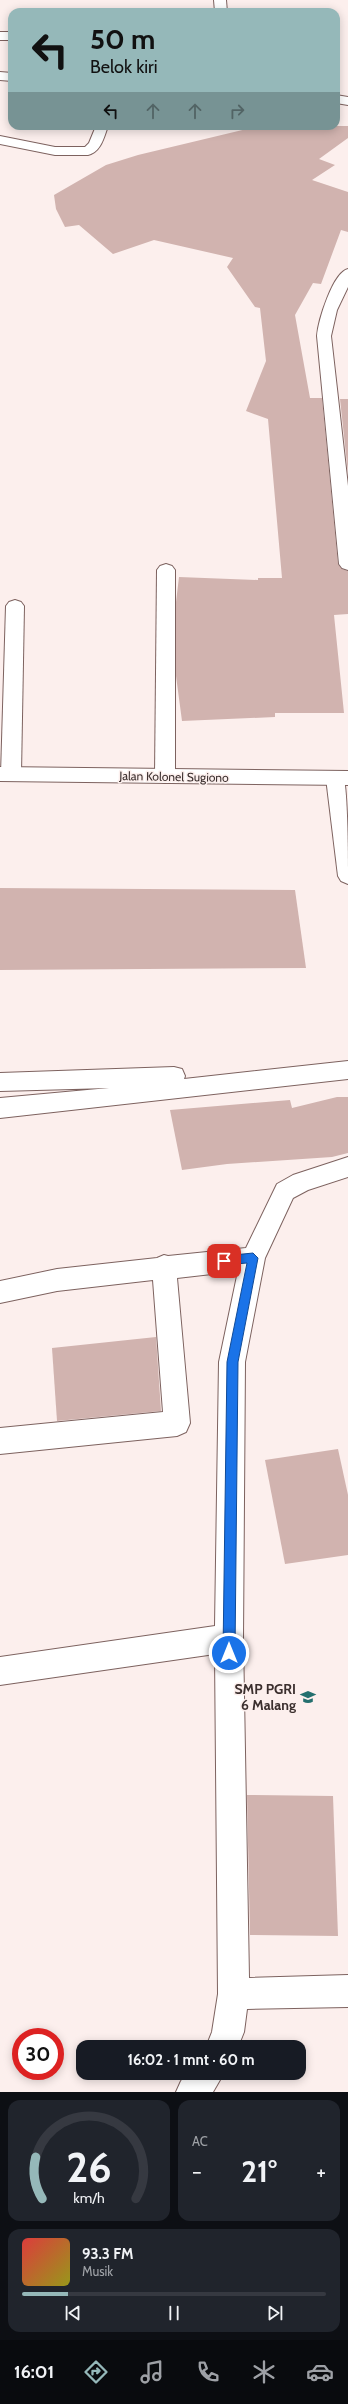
<!DOCTYPE html>
<html lang="id">
<head>
<meta charset="utf-8">
<style>
  :root { --surface:#171b24; --page:#20242c; --text:#f1f3f6; --muted:#9ea1a6; --line:#363941; --accent:#95b8b9 }
  body { margin:0; font-family:Cabin,sans-serif; background:var(--page); color:var(--text); height:100vh; display:flex; flex-direction:column; font-size:15px; white-space:nowrap }
  * { box-sizing:border-box; margin:0 }
  p { font-size:13px; color:var(--muted) }
  .icon { flex:none; width:22px; height:22px; fill:none; stroke:currentColor; stroke-width:2; stroke-linecap:round; stroke-linejoin:round }
  .map { position:relative; height:2092px; overflow:hidden }
  .drawer { display:flex; flex-direction:column; gap:8px; padding:8px; background:#0d0f14; flex:1 }
  .drawer>* { flex:none }
  .top-card { position:absolute; left:8px; top:8px; width:332px; height:122px; border-radius:12px; box-shadow:0 2px 10px #0003; background:#95b8b9; color:#111; overflow:hidden }
  .speed { position:absolute; left:12px; top:2028px; display:flex; gap:8px; font-size:20px; font-weight:700; text-align:center }
  .speed>* { display:grid; place-content:center; width:52px; height:52px; border-radius:50%; background:var(--surface); box-shadow:0 2px 10px #0003; line-height:1 }
  .speed .limit { border:6px solid #d22; background:#fff; color:#111 }
  .pin { position:absolute; display:grid; place-items:center; width:34px; height:34px; color:#fff; margin:-17px; border-radius:8px; box-shadow:0 2px 6px #0006 }
  .me { position:absolute; width:44px; margin:-22px; rotate:0deg; stroke-linejoin:round; filter:drop-shadow(0 0 3px #0008) }
  .turn { display:flex; align-items:center; gap:14px; height:84px; padding:0 16px; font-size:18px }
  .turn .icon { width:52px; height:52px; stroke-width:2.5 }
  .turn b { display:block; font-size:28px; line-height:34px }
  .lanes { display:flex; align-items:center; height:38px; padding:0 16px; background:#0003; justify-content:center; gap:20px; direction:ltr }
  .lanes .off { opacity:.35 }
  .big { font-size:30px; font-weight:700; line-height:1.1 }
  .drawer .widget { flex:1; display:flex; flex-direction:column; justify-content:center; gap:6px; min-width:0; padding:0 14px; border-radius:12px; background:var(--page) }
  .drawer .dial { align-items:center; gap:0 }
  .dial svg { height:104px; overflow:visible; fill:none; stroke:var(--line); stroke-width:7; stroke-linecap:round; text-anchor:middle }
  .dial text { fill:var(--text); stroke:none }
  .song { display:flex; align-items:center; gap:12px }
  .cover { width:48px; height:48px; border-radius:6px; background:linear-gradient(135deg,hsl(0 70% 55%),hsl(60 70% 35%)) }
  .played { height:4px; border-radius:2px; background:linear-gradient(90deg,var(--accent) 15%,var(--line) 15%) }
  .keys { display:flex; justify-content:space-around; direction:ltr }
  .heat { display:flex; justify-content:space-between; align-items:center; font-size:22px; direction:ltr }
  .drawer .tiles { flex:1; display:grid; gap:8px; grid-template-columns:1fr 1fr }
  .widget:last-child { grid-column:span 2 }
  .trip { position:absolute; left:76px; top:2040px; width:230px; height:40px; border-radius:12px; background:var(--surface); box-shadow:0 2px 10px #0003; font-weight:700; line-height:40px; text-align:center }
  .tab-bar { display:flex; height:64px; justify-content:space-around; align-items:center; background:#090b0e; color:var(--muted) }
  .tab-bar .icon { width:28px; height:28px }
  .tab-bar .current { color:var(--accent) }
  .tab-bar b { font-size:18px; color:var(--text) }
  .map>svg:first-child { display:block }
</style>
</head>
<body>
<div class="map">
<svg width="348" height="2092" viewBox="0 0 348 2092">
  <rect width="100%" height="100%" fill="#fcefed"/>
  <!-- building -->
  <g fill="#d1b3af">
    <polygon points="259,126 348,126 348,138 319,159 335,165 312,180 348,192 348,232 341,230 321,284 313,283 295,315 310,398 322,398 338,564 342,569 348,571 348,614 334,615 344,713 275,713 275,717 182,721 176,676 176,602 179,577 258,580 258,578 282,578 268,419 246,411 266,361 260,308 255,307 227,267 233,258 154,240 113,254 79,225 65,227 56,209 54,195 106,165 138,155"/>
    <polygon points="340,399 348,399 348,473"/>
    <polygon points="0,888 295,890 306,968 0,970"/>
    <polygon points="337,1097 348,1097 348,1153 332,1157 227,1164 182,1170 170,1110 290,1100 292,1108"/>
    <polygon points="156,1337 161,1411 57,1421 52,1348"/>
    <polygon points="338,1449 348,1495 348,1555 285,1564 265,1460"/>
    <polygon points="247,1795 333,1796 338,1936 250,1935"/>
  </g>
  <g fill="none" stroke-linecap="round" stroke-linejoin="round">
    <!-- minor casing -->
    <g stroke="#7d625f" stroke-width="2">
      <g id="minor">
        <polygon points="214,0 226,0 227,12 215,12"/>
        <rect x="0" y="32" width="12" height="8"/>
        <polygon points="0,72 12,73 12,81 0,80"/>
        <polygon points="336,95 348,97 348,105 336,103"/>
        <path d="M96,126H108C104,137 101,152 88,155H55L0,144V136L55,147H85L89,143Z"/>
        <path d="M348,269V287L337,310L331,336L348,486V570L342,568L339,564L317,336C318,321 333,272 348,269Z"/>
        <polygon points="166,564 172,566 175,570 175,776 172,781 165,783 158,781 155,776 157,570 160,566"/>
        <polygon points="15,600 21,602 24,606 21,774 18,779 11,781 4,779 1,774 6,606 9,602"/>
        <path d="M336,771L343,773C348,792 348,859 348,884L341,881L338,876L326,778L329,773Z"/>
        <polygon points="348,1061 348,1079 0,1118 0,1098 109,1088 0,1091 0,1073 174,1067 182,1069 185,1076 184,1079"/>
        <polygon points="348,1157 348,1177 308,1190 293,1198 265,1258 245,1362 243,1638 249,1978 348,1975 348,2007 247,2009 244,2032 238,2047 206,2047 212,2032 218,1994 215,1654 0,1685 0,1657 215,1626 219,1362 238,1271 177,1278 190,1423 186,1432 177,1436 0,1454 0,1428 163,1412 153,1280 57,1291 0,1303 0,1281 57,1269 157,1258 164,1255 168,1256 246,1248 277,1184 293,1175"/>
        <polygon points="187,2073 224,2073 213,2092 176,2092 181,2081"/>
      </g>
    </g>
    <!-- highway casing -->
    <g stroke="#7d625f" stroke-width="2">
      <polygon id="highway" points="0,767 348,771 348,785 0,781"/>
    </g>
    <!-- minor -->
    <use href="#minor" fill="#fff" fill-rule="evenodd"/>
    <!-- highway -->
    <use href="#highway" fill="#fff" fill-rule="evenodd"/>
  </g>
  <!-- route -->
  <polygon fill="#1a73e8" stroke="#114b97" points="253,1253 258,1258 238,1362 235,1653 233,1657 229,1659 225,1657 223,1653 227,1362 247,1263 224,1265 219,1261 224,1256"/>
  <!-- icons -->
  <defs>
    <g id="school-bare" transform="scale(1.2)"><path d="M0-5L7-2L0 1L-7-2ZM-4 1L0 2.5L4 1V4Q0 6-4 4Z" fill="#246f6e" stroke="#fcefed" stroke-width="2.5" paint-order="stroke"/></g>
  </defs>
  <g fill-rule="evenodd">
    <use href="#school-bare" x="308" y="1697"/>
  </g>
  <g text-anchor="middle" stroke-width="3" stroke-linejoin="round" paint-order="stroke">
    <!-- street labels -->
    <g font-size="12" fill="#3b2f2e" stroke="#fcefed">
      <text transform="translate(174 777) rotate(1)" y="4">Jalan Kolonel Sugiono</text>
    </g>
    <!-- near-poi labels -->
    <g font-size="14" font-weight="bold" fill="#3b2f2e" stroke="#fcefed" text-anchor="end">
      <text x="296" y="1694">SMP PGRI<tspan x="296" dy="16">6 Malang</tspan></text>
    </g>
  </g>
</svg>
<div class="speed"><div class="limit">30</div></div>
<div class="pin" style="left:224px;top:1261px;background:#d93025"><svg class="icon" aria-label="arrive" viewBox="0 0 24 24"><path d="M6 21V4h12l-3 4 3 4H6"/></svg></div>
<svg class="me" style="left:229px;top:1653px" viewBox="-20 -20 40 40"><circle r="17" fill="#1a73e8" stroke="#fff" stroke-width="3"/><path d="M0-11L8 9 0 5-8 9z" fill="#fff"/></svg>
<div class="trip">16:02 · 1 mnt · 60 m</div>
<div class="top-card">
<div class="turn"><svg class="icon" aria-label="left" viewBox="0 0 24 24"><path d="M17 20v-9H6M10 6l-5 5 5 5"/></svg><div><b>50 m</b>Belok kiri</div></div>
<div class="lanes"><svg class="icon" aria-label="left" viewBox="0 0 24 24"><path d="M17 20v-9H6M10 6l-5 5 5 5"/></svg><svg class="icon off" aria-label="ahead" viewBox="0 0 24 24"><path d="M12 20V5M6 11l6-6 6 6"/></svg><svg class="icon off" aria-label="ahead" viewBox="0 0 24 24"><path d="M12 20V5M6 11l6-6 6 6"/></svg><svg class="icon off" aria-label="right" viewBox="0 0 24 24"><path d="M7 20v-9h11M14 6l5 5-5 5"/></svg></div>
</div>
</div>
<section class="drawer">
<div class="tiles">
<div class="widget dial"><svg viewBox="0 0 100 80">
<path d="M14 69A42 42 0 1 1 86 69"/>
<path d="M14 69A42 42 0 0 1 9 37" stroke="#95b8b9"/>
<text x="50" y="56" font-size="32" font-weight="700">26</text>
<text x="50" y="72" font-size="11">km/h</text>
</svg></div>
<div class="widget"><p>AC</p>
<div class="heat"><a>−</a><b class="big">21°</b><a>+</a></div>
</div>
<div class="widget">
<div class="song"><i class="cover"></i><div><b>93.3 FM</b><p>Musik</p></div></div>
<div class="played"></div>
<div class="keys"><svg class="icon" aria-label="previous" viewBox="0 0 24 24"><path d="M18 5L8 12l10 7zM5 5v14"/></svg><svg class="icon" aria-label="pause" viewBox="0 0 24 24"><path d="M8 5v14M16 5v14"/></svg><svg class="icon" aria-label="next" viewBox="0 0 24 24"><path d="M6 5l10 7-10 7zM19 5v14"/></svg></div>
</div>
</div>
</section>
<nav class="tab-bar">
<b>16:01</b>
<svg class="icon current" aria-label="directions" viewBox="0 0 24 24"><path d="M12 3l9 9-9 9-9-9zM9 14v-3h6M13 9l2 2-2 2"/></svg>
<svg class="icon" aria-label="music" viewBox="0 0 24 24"><path d="M9 18V5l10-2v13"/><circle cx="6" cy="18" r="3"/><circle cx="16" cy="16" r="3"/></svg>
<svg class="icon" aria-label="phone" viewBox="0 0 24 24"><path d="M5 4h4l2 5-3 2q2 4 5 5l2-3 5 2v4C11 20 4 13 5 4z"/></svg>
<svg class="icon" aria-label="climate" viewBox="0 0 24 24"><path d="M12 3v18M4 7l16 10M4 17L20 7"/></svg>
<svg class="icon" aria-label="car" viewBox="0 0 24 24"><path d="M5 17H2v-5l4-1 3-4h7l3 4 3 1v5h-3M9 17h6M6 11h13"/><circle cx="7" cy="17" r="2"/><circle cx="17" cy="17" r="2"/></svg>
</nav>
</body>
</html>
